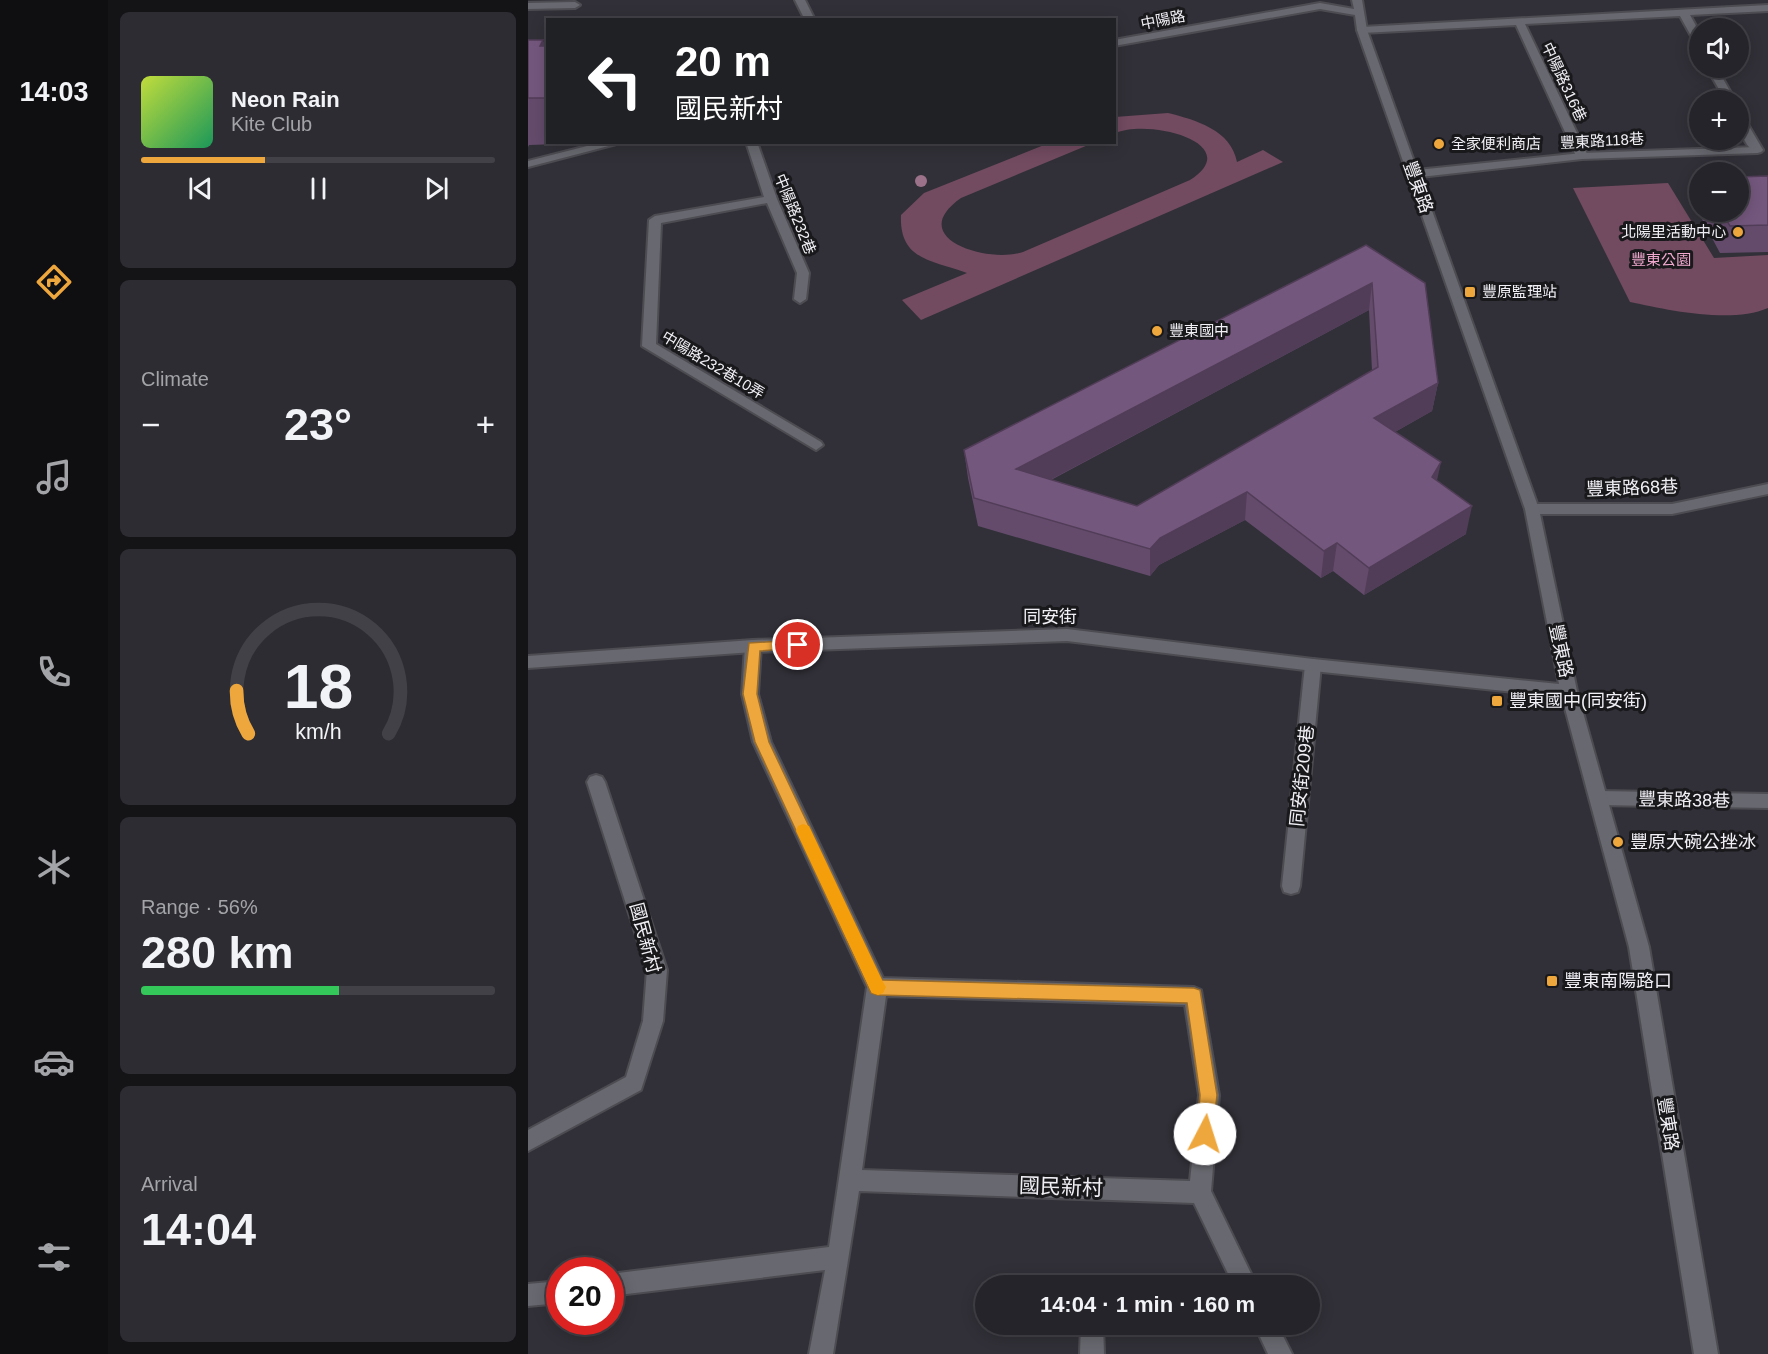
<!DOCTYPE html>
<html lang="en">
<head>
<meta charset="utf-8">
<style>
  :root { --surface:#25242a; --page:#2d2c32; --text:#f1f3f6; --muted:#a3a4a8; --line:#424147; --accent:#eea73d }
  body { margin:0; font-family:Helvetica,"Noto Sans TC",sans-serif; background:var(--page); color:var(--text); height:100vh; display:flex; flex-direction:column; font-size:22px; white-space:nowrap }
  * { box-sizing:border-box; margin:0 }
  p { font-size:20px; color:var(--muted) }
  .icon { flex:none; width:33px; height:33px; fill:none; stroke:currentColor; stroke-width:2; stroke-linecap:round; stroke-linejoin:round }
  .map { position:relative; flex:1; overflow:hidden }
  .panel { display:flex; flex-direction:column; gap:12px; padding:12px; background:#141417; width:420px }
  .panel>* { flex:none }
  .top-card { position:absolute; left:18px; top:18px; width:570px; height:126px; border-radius:0px; box-shadow:0 3px 15px #0003,0 0 0 2px var(--line); background:#202124; color:#fff; overflow:hidden }
  .fabs { position:absolute; left:1161px; top:18px; display:grid; gap:12px }
  .fabs a { display:grid; place-items:center; width:60px; height:60px; border-radius:50%; background:var(--surface); box-shadow:0 3px 15px #0003,0 0 0 2px var(--line); font-size:30px }
  .speed { position:absolute; left:18px; top:1257px; display:flex; gap:12px; font-size:30px; font-weight:700; text-align:center }
  .speed>* { display:grid; place-content:center; width:78px; height:78px; border-radius:50%; background:var(--surface); box-shadow:0 3px 15px #0003,0 0 0 2px var(--line); line-height:1 }
  .speed .limit { border:9px solid #d22; background:#fff; color:#111 }
  .pin { position:absolute; display:grid; place-items:center; width:51px; height:51px; color:#fff; margin:-26px; border:3px solid #fff; border-radius:50%; box-shadow:0 2px 6px #0007 }
  .me { position:absolute; width:66px; margin:-33px; rotate:5deg; stroke-linejoin:round; filter:drop-shadow(0 0 4px #0008) }
  .turn { display:flex; align-items:center; gap:21px; height:126px; padding:0 30px; font-size:27px }
  .turn .icon { width:78px; height:78px; stroke-width:2.5 }
  .turn b { display:block; font-size:42px; line-height:51px }
  .big { font-size:45px; font-weight:700; line-height:1.1 }
  .panel .card { flex:1; display:flex; flex-direction:column; justify-content:center; gap:9px; min-width:0; padding:0 21px; border-radius:9px; background:var(--page) }
  .panel .dial { align-items:center; gap:0 }
  .dial svg { height:156px; overflow:visible; fill:none; stroke:var(--line); stroke-width:7; stroke-linecap:round; text-anchor:middle }
  .dial text { fill:var(--text); stroke:none }
  .song { display:flex; align-items:center; gap:18px }
  .cover { width:72px; height:72px; border-radius:9px; background:linear-gradient(135deg,hsl(70 70% 55%),hsl(150 70% 35%)) }
  .played { height:6px; border-radius:3px; background:linear-gradient(90deg,var(--accent) 35%,var(--line) 35%) }
  .keys { display:flex; justify-content:space-around; direction:ltr }
  .heat { display:flex; justify-content:space-between; align-items:center; font-size:33px; direction:ltr }
  .charge { height:9px; border-radius:4px; background:linear-gradient(90deg,#34c759 56%,var(--line) 0) }
  .trip { position:absolute; left:447px; top:1275px; width:345px; height:60px; border-radius:30px; background:var(--surface); box-shadow:0 3px 15px #0003,0 0 0 2px var(--line); font-weight:700; line-height:60px; text-align:center }
  main { display:flex; flex:1; min-height:0 }
  .dock { display:flex; flex-direction:column; width:108px; justify-content:space-around; align-items:center; background:#0f0e11; color:var(--muted) }
  .dock .icon { width:42px; height:42px }
  .dock .active { color:var(--accent) }
  .dock b { font-size:27px; color:var(--text) }
  .map>svg:first-child { display:block }
</style>
</head>
<body>
<main>
<nav class="dock">
<b>14:03</b>
<svg class="icon active" aria-label="directions" viewBox="0 0 24 24"><path d="M12 3l9 9-9 9-9-9zM9 14v-3h6M13 9l2 2-2 2"/></svg>
<svg class="icon" aria-label="music" viewBox="0 0 24 24"><path d="M9 18V5l10-2v13"/><circle cx="6" cy="18" r="3"/><circle cx="16" cy="16" r="3"/></svg>
<svg class="icon" aria-label="phone" viewBox="0 0 24 24"><path d="M5 4h4l2 5-3 2q2 4 5 5l2-3 5 2v4C11 20 4 13 5 4z"/></svg>
<svg class="icon" aria-label="climate" viewBox="0 0 24 24"><path d="M12 3v18M4 7l16 10M4 17L20 7"/></svg>
<svg class="icon" aria-label="car" viewBox="0 0 24 24"><path d="M5 17H2v-5l4-1 3-4h7l3 4 3 1v5h-3M9 17h6M6 11h13"/><circle cx="7" cy="17" r="2"/><circle cx="17" cy="17" r="2"/></svg>
<svg class="icon" aria-label="filters" viewBox="0 0 24 24"><path d="M4 7h16M4 17h16"/><circle cx="9" cy="7" r="2"/><circle cx="15" cy="17" r="2"/></svg>
</nav>
<section class="panel">
<div class="card">
<div class="song"><i class="cover"></i><div><b>Neon Rain</b><p>Kite Club</p></div></div>
<div class="played"></div>
<div class="keys"><svg class="icon" aria-label="previous" viewBox="0 0 24 24"><path d="M18 5L8 12l10 7zM5 5v14"/></svg><svg class="icon" aria-label="pause" viewBox="0 0 24 24"><path d="M8 5v14M16 5v14"/></svg><svg class="icon" aria-label="next" viewBox="0 0 24 24"><path d="M6 5l10 7-10 7zM19 5v14"/></svg></div>
</div>
<div class="card"><p>Climate</p>
<div class="heat"><a>−</a><b class="big">23°</b><a>+</a></div>
</div>
<div class="card dial"><svg viewBox="0 0 100 80">
<path d="M14 69A42 42 0 1 1 86 69"/>
<path d="M14 69A42 42 0 0 1 8 47" stroke="#eea73d"/>
<text x="50" y="56" font-size="32" font-weight="700">18</text>
<text x="50" y="72" font-size="11">km/h</text>
</svg></div>
<div class="card"><p>Range · 56%</p><b class="big">280 km</b><div class="charge"></div></div>
<div class="card"><p>Arrival</p><b class="big">14:04</b></div>
</section>
<div class="map">
<svg width="1240" height="1354" viewBox="0 0 1240 1354">
  <rect width="100%" height="100%" fill="#313038"/>
  <!-- green -->
  <g fill="#724b60">
    <path d="M640,113C668,120 703,130 709,162L735,150L755,162L393,320L374,300L439,273C405,260 371,261 373,215L396,193L521,143H565L433,198C376,238 459,264 495,252L662,180C718,144 623,118 587,133V117Z"/>
    <path d="M1140,183L1186,258L1240,255V308C1203,324 1140,310 1102,302L1045,188Z"/>
  </g>
  <g fill="none" stroke-linecap="round" stroke-linejoin="round">
    <!-- service casing -->
    <g stroke="#4d4c52" stroke-width="4">
      <g id="service">
        <polygon points="267,0 277,0 287,20 277,20"/>
        <polygon points="0,3 47,2 52,5 47,8 0,9"/>
        <polygon points="1240,5 1240,11 1162,15 1172,33 1172,46 1167,43 1152,16 997,24 1060,156 1054,159 1048,156 988,25 834,33 829,30 834,27"/>
        <polygon points="1179,68 1189,68 1207,100 1197,100"/>
        <path d="M1210,113L1215,116L1235,150L1233,152L1229,153C1216,148 1210,126 1210,113Z"/>
        <polygon points="218,142 229,142 249,199 281,273 278,299 272,303 266,299 269,273 239,203 133,223 128,344 293,442 295,445 288,450 114,346 121,220 127,216 236,197"/>
        <polygon points="1240,484 1240,494 1144,514 1004,514 997,509 1004,504 1144,504"/>
        <path d="M225,640L231,642L233,646L230,694L243,742L355,978L666,987L673,990L691,1095L683,1191L729,1286H706L666,1203L331,1191L305,1354H281L297,1270L82,1296V1274L301,1247L339,987L225,742L214,694L217,646L219,642ZM358,996L657,1005L671,1095L662,1181L334,1170Z"/>
        <polygon points="785,659 791,661 793,665 772,886 770,892 763,894 756,892 754,886 777,665 779,661"/>
        <polygon points="68,775 74,777 77,782 139,970 135,1021 113,1090 0,1151 0,1130 98,1077 115,1021 119,970 59,782 62,777"/>
        <polygon points="1071,791 1240,794 1240,808 1071,805 1065,803 1062,798 1065,793"/>
        <polygon points="32,1281 32,1303 0,1306 0,1284"/>
        <polygon points="553,1324 575,1324 576,1354 552,1354"/>
        <polygon points="726,1324 749,1324 764,1354 740,1354"/>
      </g>
    </g>
    <!-- minor casing -->
    <g stroke="#4d4c52" stroke-width="4">
      <g id="minor">
        <polygon points="824,0 834,0 839,30 889,170 1054,153 1229,147 1235,150 1229,153 1054,159 892,177 1011,509 1049,691 1121,947 1190,1354 1166,1354 1101,947 1034,697 785,671 539,641 225,652 0,668 0,656 225,640 539,629 785,659 1031,684 997,509 829,30 827,15 792,9 586,46 586,40 792,3 826,9"/>
        <polygon points="75,142 96,142 0,167 0,161"/>
      </g>
    </g>
    <!-- service -->
    <use href="#service" fill="#686870" fill-rule="evenodd"/>
    <!-- minor -->
    <use href="#minor" fill="#686870" fill-rule="evenodd"/>
  </g>
  <!-- trees -->
  <circle fill="#9b728a" cx="393" cy="181" r="6"/>
  <!-- wall -->
  <g fill="#644b6c" fill-rule="evenodd">
    <polygon points="0,40 20,46 20,142 62,143 1,145 0,147"/>
    <polygon points="1240,176 1240,252 1192,253 1167,206 1172,191 1172,212 1210,212"/>
    <path d="M838,245L910,383L904,411L867,432L909,481L938,534L836,595L805,571L793,578L717,520L631,565L622,576L450,526L440,478L436,450ZM841,310L844,371L609,506L523,480Z"/>
  </g>
  <!-- shaded-wall -->
  <g fill="#513d58">
    <polygon points="15,40 20,52 12,46"/>
    <polygon points="844,283 841,310 490,497 488,469"/>
    <polygon points="910,383 904,411 842,446 846,418"/>
    <polygon points="913,462 907,490 904,477"/>
    <polygon points="719,492 717,520 631,565 622,576 622,549 632,538"/>
    <polygon points="944,506 938,534 836,595 841,568"/>
    <polygon points="809,543 805,571 793,578 796,551"/>
  </g>
  <!-- building -->
  <g fill="#74577d" stroke="#513d58" stroke-width="1.5" fill-rule="evenodd">
    <polygon points="0,40 15,40 12,46 20,46 20,98 0,98"/>
    <polygon points="1240,176 1240,225 1202,226 1194,212 1210,212 1210,177"/>
    <path d="M838,245L897,283L910,383L846,418L913,462L904,477L944,506L841,568L809,543L796,551L719,492L632,538L622,549L446,498L436,450ZM844,283L850,367L609,506L488,469Z"/>
  </g>
  <!-- route -->
  <polygon fill="#eea73d" stroke="#9b6d28" stroke-width="1.5" points="270,640 275,641 277,645 275,648 232,651 229,694 241,742 354,980 666,988 672,990 689,1095 684,1140 677,1142 671,1140 669,1134 672,1095 659,1003 349,995 343,993 227,742 215,694 221,643"/>
  <!-- slow -->
  <polygon fill="#f59e0b" points="275,824 281,826 355,982 358,987 355,993 350,995 344,993 268,831 270,826"/>
  <!-- markers -->
  <g fill="#eea73d" stroke="#19191c" stroke-width="2">
    <circle cx="911" cy="144" r="6"/>
    <circle cx="1210" cy="232" r="6"/>
    <rect x="936" y="286" width="12" height="12" rx="3"/>
    <circle cx="629" cy="331" r="6"/>
    <rect x="963" y="695" width="12" height="12" rx="3"/>
    <circle cx="1090" cy="842" r="6"/>
    <rect x="1018" y="975" width="12" height="12" rx="3"/>
  </g>
  <g text-anchor="middle" stroke-width="6" stroke-linejoin="round" paint-order="stroke">
    <!-- far-street labels -->
    <g font-size="15" fill="#f1f0f5" stroke="#19191c">
      <text transform="translate(635 20) rotate(-11)" y="5">中陽路</text>
      <text transform="translate(1036 82) rotate(65)" y="5">中陽路316巷</text>
      <text transform="translate(1074 141) rotate(-3)" y="5">豐東路118巷</text>
      <text transform="translate(267 214) rotate(68)" y="5">中陽路232巷</text>
      <text transform="translate(185 365) rotate(31)" y="5">中陽路232巷10弄</text>
    </g>
    <!-- far-poi labels -->
    <g font-size="15" fill="#f1f0f5" stroke="#19191c" text-anchor="start">
      <text x="923" y="149">全家便利商店</text>
      <text x="1198" y="237" text-anchor="end">北陽里活動中心</text>
      <text x="954" y="297">豐原監理站</text>
      <text x="641" y="336">豐東國中</text>
    </g>
    <!-- far-park labels -->
    <g font-size="15" fill="#f1a8ce" stroke="#19191c">
      <text x="1133" y="265">豐東公園</text>
    </g>
    <!-- street labels -->
    <g font-size="18" fill="#f1f0f5" stroke="#19191c">
      <text transform="translate(890 187) rotate(70)" y="6">豐東路</text>
      <text transform="translate(1104 488) rotate(-2)" y="6">豐東路68巷</text>
      <text x="522" y="623">同安街</text>
      <text transform="translate(1033 651) rotate(78)" y="6">豐東路</text>
      <text transform="translate(774 776) rotate(-84)" y="6">同安街209巷</text>
      <text transform="translate(1156 800) rotate(1)" y="6">豐東路38巷</text>
      <text transform="translate(117 938) rotate(75)" y="6">國民新村</text>
      <text transform="translate(1140 1124) rotate(81)" y="6">豐東路</text>
    </g>
    <!-- poi labels -->
    <g font-size="18" fill="#f1f0f5" stroke="#19191c" text-anchor="start">
      <text x="981" y="707">豐東國中(同安街)</text>
      <text x="1102" y="848">豐原大碗公挫冰</text>
      <text x="1036" y="987">豐東南陽路口</text>
    </g>
    <!-- near-street labels -->
    <g font-size="21" fill="#f1f0f5" stroke="#19191c">
      <text transform="translate(533 1187) rotate(2)" y="7">國民新村</text>
    </g>
  </g>
</svg>
<div class="fabs">
<a><svg class="icon" aria-label="sound" viewBox="0 0 24 24"><path d="M4 9h4l5-4v14l-5-4H4zM17 9q2 3 0 6"/></svg></a>
<a>+</a>
<a>−</a>
</div>
<div class="speed"><div class="limit">20</div></div>
<div class="pin" style="left:270px;top:645px;background:#d93025"><svg class="icon" aria-label="arrive" viewBox="0 0 24 24"><path d="M6 21V4h12l-3 4 3 4H6"/></svg></div>
<svg class="me" style="left:677px;top:1134px" viewBox="-20 -20 40 40"><circle r="19" fill="#fff"/><path d="M0-13L10 11 0 6-10 11z" fill="#eea73d"/></svg>
<div class="trip">14:04 · 1 min · 160 m</div>
<div class="top-card">
<div class="turn"><svg class="icon" aria-label="left" viewBox="0 0 24 24"><path d="M17 20v-9H6M10 6l-5 5 5 5"/></svg><div><b>20 m</b>國民新村</div></div>
</div>
</div>
</main>
</body>
</html>
